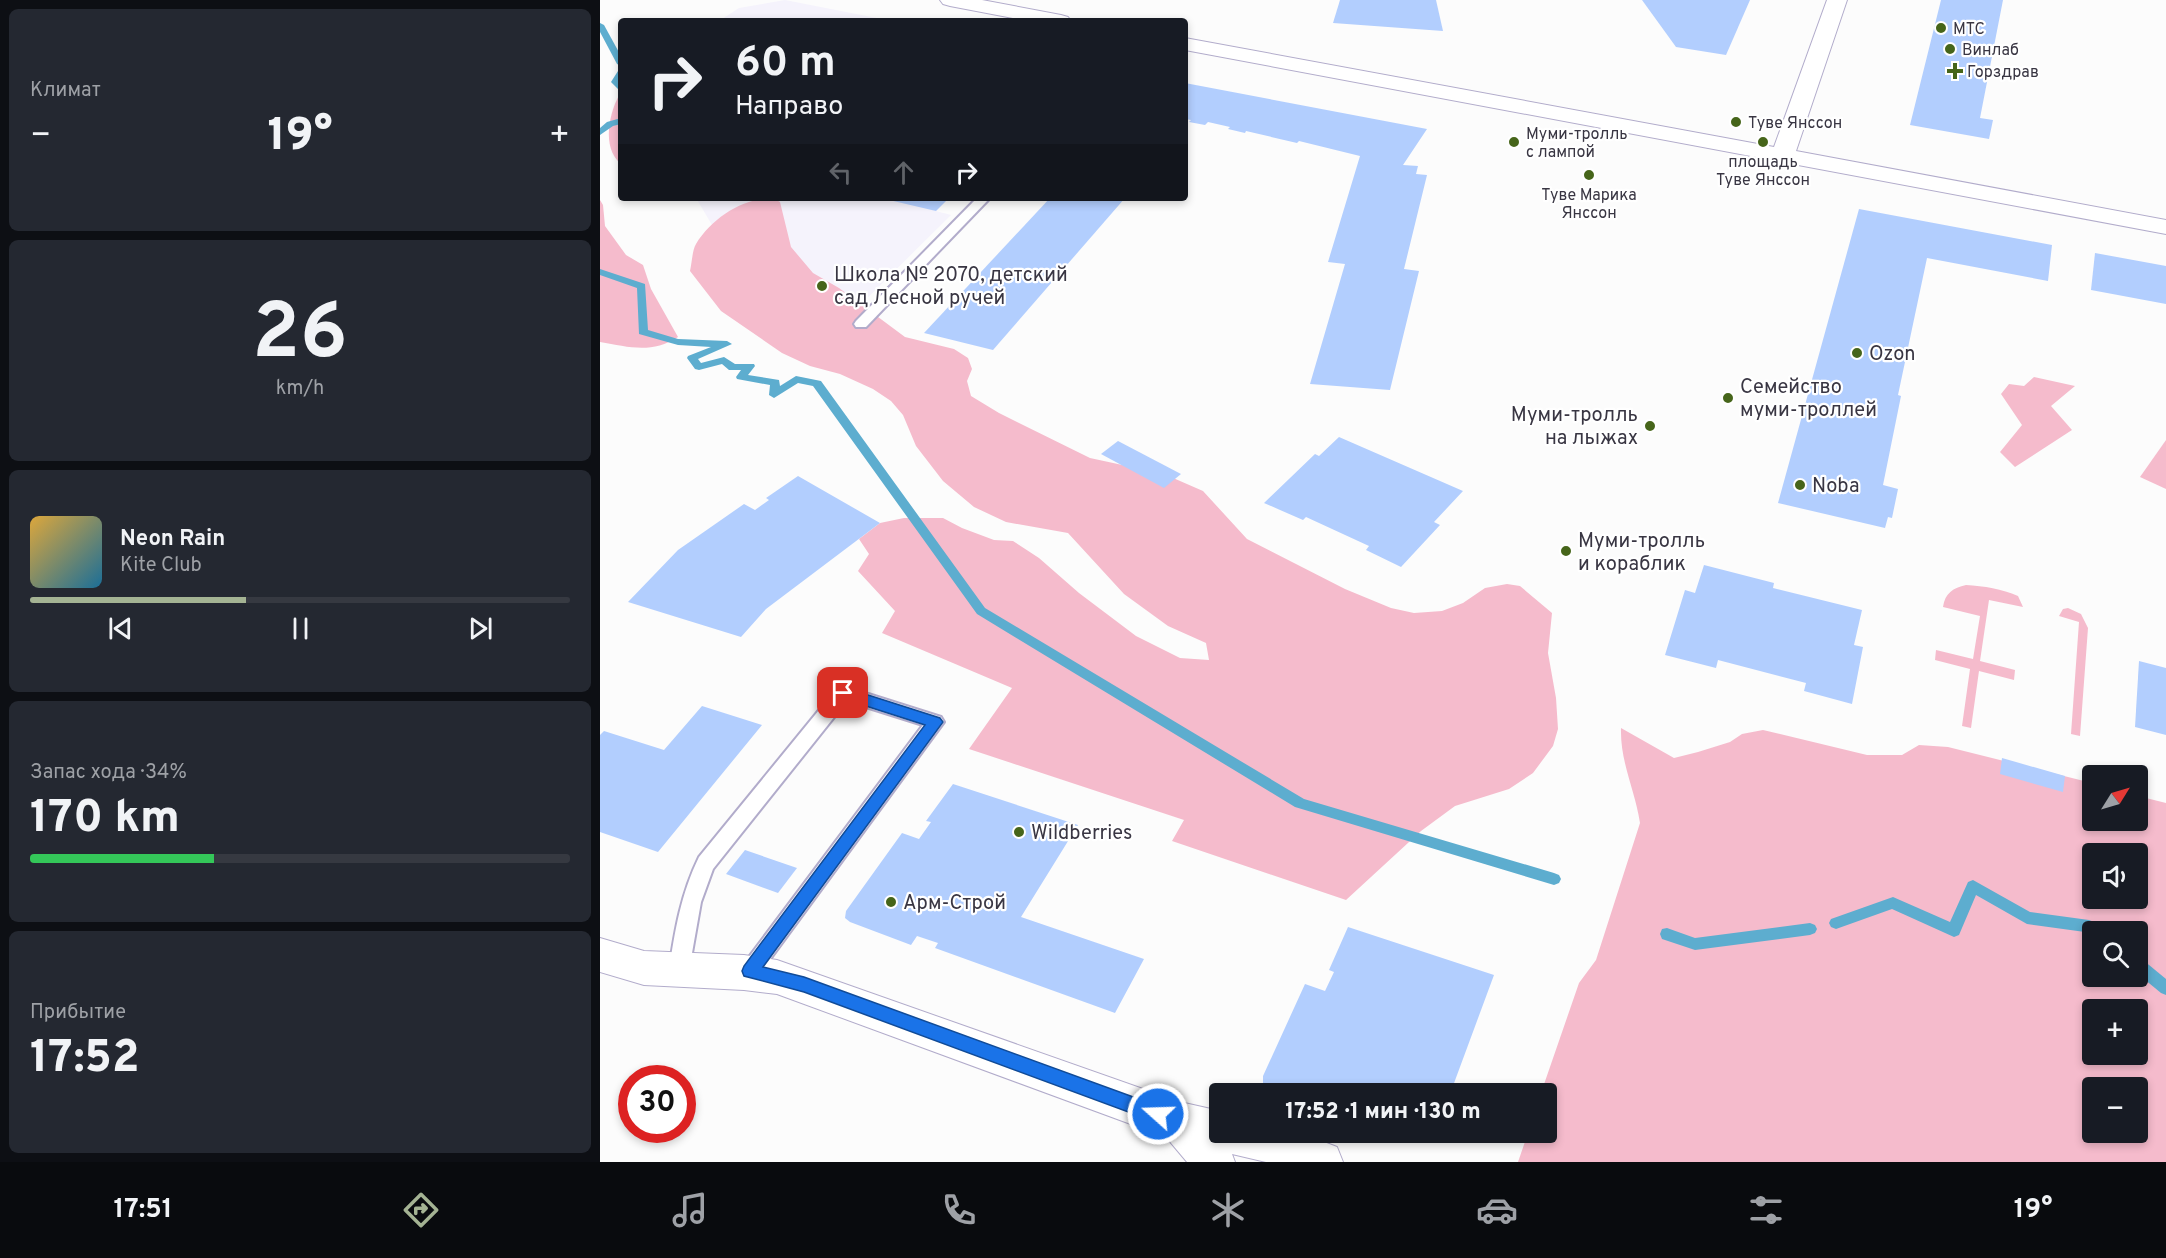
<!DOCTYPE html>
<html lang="ru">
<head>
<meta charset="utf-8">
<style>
  :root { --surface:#171b24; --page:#242831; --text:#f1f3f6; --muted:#9ea1a6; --line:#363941; --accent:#a4b393 }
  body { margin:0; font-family:Overpass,sans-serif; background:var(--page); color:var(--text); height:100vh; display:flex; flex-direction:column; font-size:22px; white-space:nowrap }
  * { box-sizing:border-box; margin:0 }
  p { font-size:20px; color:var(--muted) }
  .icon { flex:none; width:33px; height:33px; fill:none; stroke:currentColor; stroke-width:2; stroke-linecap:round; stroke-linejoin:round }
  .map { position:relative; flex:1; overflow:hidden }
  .details { display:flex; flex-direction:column; gap:9px; padding:9px; background:#0d0f14; width:600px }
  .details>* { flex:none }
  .guide { position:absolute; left:18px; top:18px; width:570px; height:183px; border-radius:6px; box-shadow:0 3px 9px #0003; background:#171b24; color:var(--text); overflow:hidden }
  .needle { width:39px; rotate:53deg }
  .tools { position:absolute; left:1482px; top:765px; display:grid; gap:12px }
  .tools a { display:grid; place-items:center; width:66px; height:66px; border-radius:6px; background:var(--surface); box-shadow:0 3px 9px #0003; font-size:30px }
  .speed { position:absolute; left:18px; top:1065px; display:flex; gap:12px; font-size:30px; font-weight:700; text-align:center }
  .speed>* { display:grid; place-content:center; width:78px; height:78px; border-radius:50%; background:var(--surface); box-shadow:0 3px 9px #0003; line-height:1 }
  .speed .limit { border:9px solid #d22; background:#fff; color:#111 }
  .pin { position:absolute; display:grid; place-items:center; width:51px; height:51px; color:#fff; margin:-26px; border-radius:12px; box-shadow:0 3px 9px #0006 }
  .me { position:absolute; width:66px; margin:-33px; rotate:290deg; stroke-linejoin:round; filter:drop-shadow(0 0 4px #0008) }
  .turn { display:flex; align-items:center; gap:21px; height:126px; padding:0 18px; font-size:27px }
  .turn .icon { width:78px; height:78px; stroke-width:2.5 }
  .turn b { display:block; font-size:42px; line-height:51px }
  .lanes { display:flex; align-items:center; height:57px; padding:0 18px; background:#0003; justify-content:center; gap:30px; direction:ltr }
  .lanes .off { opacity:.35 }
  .big { font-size:45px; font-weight:800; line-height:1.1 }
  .details .card { flex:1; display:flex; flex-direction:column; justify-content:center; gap:9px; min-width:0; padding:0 21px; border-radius:9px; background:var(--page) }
  .details .dial { align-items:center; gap:0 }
  .dial b { font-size:78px; line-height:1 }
  .song { display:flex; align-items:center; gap:18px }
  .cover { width:72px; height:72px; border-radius:9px; background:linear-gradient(135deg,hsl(40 70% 55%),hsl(200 70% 35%)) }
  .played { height:6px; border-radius:3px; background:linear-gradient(90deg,var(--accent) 40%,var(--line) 40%) }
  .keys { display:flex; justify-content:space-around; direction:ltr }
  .heat { display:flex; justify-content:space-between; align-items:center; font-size:33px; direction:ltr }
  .charge { height:9px; border-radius:4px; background:linear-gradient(90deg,#34c759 34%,var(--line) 0) }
  .trip { position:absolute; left:609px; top:1083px; width:348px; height:60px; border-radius:6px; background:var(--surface); box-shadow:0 3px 9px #0003; font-weight:800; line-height:60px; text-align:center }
  .tabs { display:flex; height:96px; justify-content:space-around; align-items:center; background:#090b0e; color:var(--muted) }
  .tabs .icon { width:42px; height:42px }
  .tabs .current { color:var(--accent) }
  .tabs b { font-size:27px; color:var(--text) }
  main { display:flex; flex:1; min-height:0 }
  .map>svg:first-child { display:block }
</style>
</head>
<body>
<main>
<section class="details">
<div class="card"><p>Климат</p>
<div class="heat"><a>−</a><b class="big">19°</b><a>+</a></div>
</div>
<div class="card dial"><b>26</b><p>km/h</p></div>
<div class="card">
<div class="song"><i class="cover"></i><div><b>Neon Rain</b><p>Kite Club</p></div></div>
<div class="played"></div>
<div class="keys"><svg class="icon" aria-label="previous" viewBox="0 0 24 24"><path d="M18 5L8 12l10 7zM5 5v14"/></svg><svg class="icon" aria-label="pause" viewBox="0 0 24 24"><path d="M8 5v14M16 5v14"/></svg><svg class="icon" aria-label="next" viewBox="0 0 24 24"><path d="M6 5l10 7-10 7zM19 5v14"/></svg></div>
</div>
<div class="card"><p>Запас хода · 34%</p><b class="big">170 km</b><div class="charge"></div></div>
<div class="card"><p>Прибытие</p><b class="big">17:52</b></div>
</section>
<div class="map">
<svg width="1566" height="1162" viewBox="0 0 1566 1162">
  <rect width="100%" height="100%" fill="#fcfcfc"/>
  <!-- built -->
  <g fill="#f5f3fc">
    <polygon points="185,0 292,21 119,21 139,8"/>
    <polygon points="96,198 349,198 336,211 351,215 218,347 112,225"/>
  </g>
  <!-- green -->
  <g fill="#f5bbcc" fill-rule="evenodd">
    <path d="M21,92V164C1,148 9,111 21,92Z"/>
    <path d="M173,198L180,202L191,247L213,273L239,288L305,337L354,349L368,358L372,369L367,381L371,396L399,413L490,458L564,474L603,491L647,539L745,589L791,608L814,613L842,611L863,603L885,588L907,584L920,586L952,613L948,653L956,698L958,729L953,746L933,773L909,789L855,806L821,831L746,900L572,841L584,820L369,749L412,688L282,633L295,611L258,571L269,554L259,539L280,523L304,518H343L362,528L394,540L413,541L439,558L479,593L536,636L580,658L609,660L606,643L568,626L524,594L468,533L406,522L374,507L343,481L316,446L303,415L291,401L273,389L240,374L210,366L182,353L121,311L90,271C92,263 92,251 96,244C112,218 143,198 173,198Z"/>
    <path d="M0,200L3,205L5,226L26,255L43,265L51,289L78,337C52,354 29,347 0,342Z"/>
    <polygon points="1434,377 1475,386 1451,406 1472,430 1415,467 1400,452 1422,425 1401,394 1409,384 1424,386"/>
    <polygon points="1566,440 1566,489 1540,477"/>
    <path d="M1366,585C1384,586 1402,589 1418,596L1423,607L1389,600L1380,661L1415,670L1414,680L1379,671L1371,728L1362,726L1370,669L1335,660L1336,650L1373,659L1380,616L1343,607C1345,593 1353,588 1366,585Z"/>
    <polygon points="1468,608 1481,614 1488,628 1480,736 1471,734 1479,622 1459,616 1463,609"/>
    <path d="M1021,728L1074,758L1098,752L1130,742L1142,734L1163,730L1267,755H1302L1319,745L1348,747L1492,783V820H1538V796L1566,803V1162H918L928,1133L946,1132V1094L941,1093L979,983L996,960L1040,823C1035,790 1020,762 1021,728ZM1492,854H1538V898H1492ZM1492,932H1538V976H1492ZM1492,1010H1538V1054H1492ZM1492,1088H1538V1132H1492Z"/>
  </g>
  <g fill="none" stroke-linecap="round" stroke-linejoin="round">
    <!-- stream -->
    <g fill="#5dadcf" fill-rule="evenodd">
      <polygon points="0,23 4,25 21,56 21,66 17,64 0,32"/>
      <polygon points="18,71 21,71 19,82 21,92 11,82"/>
      <polygon points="21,118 21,124 13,126 0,135 0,128 7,122"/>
      <polygon points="0,269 45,284 48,330 78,339 127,341 132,344 98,359 101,363 124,357 135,364 154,364 155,366 148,375 179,380 180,386 196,376 221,381 385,608 704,799 954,873 959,875 961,879 959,883 954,885 695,807 377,614 213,386 198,383 174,398 169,395 170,385 137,379 136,377 141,370 129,370 122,364 99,370 95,369 87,358 88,356 111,347 78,345 39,334 37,288 0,275"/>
      <polygon points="1373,880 1430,912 1489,920 1494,922 1503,932 1492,932 1492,937 1485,932 1427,924 1376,895 1359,935 1354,937 1292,909 1236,929 1231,927 1229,923 1231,919 1293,897 1350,922 1368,882"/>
      <polygon points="1210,923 1215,925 1217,929 1215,933 1210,935 1095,950 1062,939 1060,934 1062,929 1067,928 1095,938"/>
      <polygon points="1538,958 1543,960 1566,979 1566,995 1561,993 1538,974"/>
    </g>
  </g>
  <!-- building -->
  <g fill="#b2cefe">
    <polygon points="740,0 836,0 843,31 733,23"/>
    <polygon points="1042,0 1150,0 1126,55 1076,47"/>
    <polygon points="1341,0 1403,0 1380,118 1393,120 1389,139 1310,125"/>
    <polygon points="585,83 827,129 803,165 818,166 816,174 827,175 804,269 819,271 790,390 710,384 745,264 728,262 760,156 699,141 697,143 646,131 645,133 628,129 630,127 608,122 605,125 589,122 591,120 585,119"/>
    <polygon points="291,198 349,198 336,211 289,200"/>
    <polygon points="450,198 525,198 393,350 324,333"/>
    <polygon points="1259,209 1452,245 1448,281 1327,258 1298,395 1301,396 1283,485 1298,489 1292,518 1288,517 1285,528 1178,503"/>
    <polygon points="1495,253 1566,266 1566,304 1491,290"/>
    <polygon points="739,437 863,491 834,522 840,525 801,567 766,550 769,546 706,517 703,520 664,503 715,454 719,456"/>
    <polygon points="518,441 581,474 564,488 501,454"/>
    <polygon points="198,476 280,523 166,609 141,637 28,602 78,550 144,504 155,510 169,500 166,498"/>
    <polygon points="1104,565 1174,583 1173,588 1262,610 1254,645 1263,647 1252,704 1204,691 1206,683 1118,660 1116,668 1065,655 1085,590 1095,593"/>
    <polygon points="1539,661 1566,668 1566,735 1535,727"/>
    <polygon points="102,706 162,725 58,852 0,832 0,735 4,731 64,750"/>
    <polygon points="1402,758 1465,776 1463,792 1400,774"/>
    <polygon points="353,784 478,825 421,917 544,959 515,1013 335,948 338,943 317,936 311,945 250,922 245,918 246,911 302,833 319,839 331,822 326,821"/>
    <polygon points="145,850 197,868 178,893 126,874"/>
    <polygon points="748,927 894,975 850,1094 682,1094 669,1089 663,1083 663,1076 705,984 725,991 734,972 729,970"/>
    <polygon points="804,1132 836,1132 832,1143"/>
  </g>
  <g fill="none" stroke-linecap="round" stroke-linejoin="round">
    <!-- lane casing -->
    <g stroke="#b2accb" stroke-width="4">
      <g id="lane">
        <polygon points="377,198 390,198 266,327 256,327 254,324 256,321"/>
        <path d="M243,686L341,717L344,722L157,977L150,980L143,977L140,971L143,965L323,725L247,701L113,869L101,902L89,970L86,976L79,979L72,976L69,970C75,930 81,894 99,857L237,688Z"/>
      </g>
    </g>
    <!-- street casing -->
    <g stroke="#b2accb" stroke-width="2">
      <g id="street">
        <polygon points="340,0 382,0 461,15 468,17 471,21 428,21 350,6 343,4"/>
        <polygon points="1227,0 1247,0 1196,151 1566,220 1566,234 585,50 585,38 1174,147"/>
        <polygon points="0,938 44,951 144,955 177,960 580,1102 620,1111 620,1132 698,1132 737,1147 743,1162 666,1162 632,1154 635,1162 587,1162 566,1137 177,994 144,990 44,985 0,972"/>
      </g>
    </g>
    <!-- lane -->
    <use href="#lane" fill="#fff" fill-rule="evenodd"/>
    <!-- street -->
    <use href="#street" fill="#fff" fill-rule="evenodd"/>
  </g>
  <!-- route -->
  <polygon fill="#1a73e8" stroke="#114b97" stroke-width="1.5" points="243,687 340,718 343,722 163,967 204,977 558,1106 565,1108 567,1114 565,1120 558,1123 204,992 144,976 142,971 144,966 325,725 238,697 235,693 238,689"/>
  <!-- markers -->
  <g fill="#46651a" stroke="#fff" stroke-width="2">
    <circle cx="1341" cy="28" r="6"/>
    <circle cx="1350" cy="49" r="6"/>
    <path d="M1352 62h6v6h6v6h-6v6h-6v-6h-6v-6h6z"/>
    <circle cx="1136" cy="122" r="6"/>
    <circle cx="914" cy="142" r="6"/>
    <circle cx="1163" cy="142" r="6"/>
    <circle cx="989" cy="175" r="6"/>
    <circle cx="222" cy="286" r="6"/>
    <circle cx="1257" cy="353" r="6"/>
    <circle cx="1128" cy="398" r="6"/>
    <circle cx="1050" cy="426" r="6"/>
    <circle cx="1200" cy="485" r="6"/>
    <circle cx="966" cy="551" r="6"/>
    <circle cx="419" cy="832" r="6"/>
    <circle cx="291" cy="902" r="6"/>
  </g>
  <g text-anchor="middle" stroke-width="4.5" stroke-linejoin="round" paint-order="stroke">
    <!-- far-poi labels -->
    <g font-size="16" fill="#393643" stroke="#fff" text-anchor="start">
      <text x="1353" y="34">МТС</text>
      <text x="1362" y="55">Винлаб</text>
      <text x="1367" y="77">Горздрав</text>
      <text x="1148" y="128">Туве Янссон</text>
      <text x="926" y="139">Муми-тролль<tspan x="926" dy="18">с лампой</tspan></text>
      <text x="1163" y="167" text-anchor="middle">площадь<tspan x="1163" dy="18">Туве Янссон</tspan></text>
      <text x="989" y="200" text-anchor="middle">Туве Марика<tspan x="989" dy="18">Янссон</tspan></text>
    </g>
    <!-- poi labels -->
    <g font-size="20" fill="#393643" stroke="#fff" text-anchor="start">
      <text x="234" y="281">Школа № 2070, детский<tspan x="234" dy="23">сад Лесной ручей</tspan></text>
      <text x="1269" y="360">Ozon</text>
      <text x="1140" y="393">Семейство<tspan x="1140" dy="23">муми-троллей</tspan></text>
      <text x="1038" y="421" text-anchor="end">Муми-тролль<tspan x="1038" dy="23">на лыжах</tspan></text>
      <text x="1212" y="492">Noba</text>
      <text x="978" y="547">Муми-тролль<tspan x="978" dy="23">и кораблик</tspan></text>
      <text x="431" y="839">Wildberries</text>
      <text x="303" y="909">Арм-Строй</text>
    </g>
  </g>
</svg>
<div class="tools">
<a><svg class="needle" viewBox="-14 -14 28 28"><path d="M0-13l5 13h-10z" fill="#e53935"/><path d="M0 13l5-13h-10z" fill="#9ea1a6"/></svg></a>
<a><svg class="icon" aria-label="sound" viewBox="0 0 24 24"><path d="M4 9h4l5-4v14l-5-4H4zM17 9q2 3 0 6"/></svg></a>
<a><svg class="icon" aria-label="search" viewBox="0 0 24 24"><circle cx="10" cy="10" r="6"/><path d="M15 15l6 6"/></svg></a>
<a>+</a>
<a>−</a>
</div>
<div class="speed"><div class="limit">30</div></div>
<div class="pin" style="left:243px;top:693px;background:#d93025"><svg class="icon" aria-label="arrive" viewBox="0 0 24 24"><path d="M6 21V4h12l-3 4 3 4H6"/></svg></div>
<svg class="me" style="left:558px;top:1114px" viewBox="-20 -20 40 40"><circle r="17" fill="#1a73e8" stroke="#fff" stroke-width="3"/><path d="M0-11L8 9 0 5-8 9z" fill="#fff"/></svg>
<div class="trip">17:52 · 1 мин · 130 m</div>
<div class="guide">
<div class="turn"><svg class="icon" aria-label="right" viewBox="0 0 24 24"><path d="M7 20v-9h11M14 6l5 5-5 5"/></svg><div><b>60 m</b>Направо</div></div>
<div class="lanes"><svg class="icon off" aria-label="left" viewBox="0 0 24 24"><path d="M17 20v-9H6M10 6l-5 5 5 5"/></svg><svg class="icon off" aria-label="ahead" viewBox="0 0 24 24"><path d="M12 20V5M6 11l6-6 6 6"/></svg><svg class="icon" aria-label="right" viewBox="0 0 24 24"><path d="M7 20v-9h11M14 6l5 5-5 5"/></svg></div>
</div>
</div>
</main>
<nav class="tabs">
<b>17:51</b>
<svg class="icon current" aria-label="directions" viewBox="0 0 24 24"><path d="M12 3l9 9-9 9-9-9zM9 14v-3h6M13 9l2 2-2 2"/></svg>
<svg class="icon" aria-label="music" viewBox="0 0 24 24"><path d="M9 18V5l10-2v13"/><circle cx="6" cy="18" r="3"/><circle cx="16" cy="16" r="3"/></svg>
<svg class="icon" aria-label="phone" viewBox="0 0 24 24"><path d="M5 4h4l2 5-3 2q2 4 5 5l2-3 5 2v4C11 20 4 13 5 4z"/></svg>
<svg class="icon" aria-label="climate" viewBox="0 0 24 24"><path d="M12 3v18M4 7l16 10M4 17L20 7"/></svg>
<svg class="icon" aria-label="car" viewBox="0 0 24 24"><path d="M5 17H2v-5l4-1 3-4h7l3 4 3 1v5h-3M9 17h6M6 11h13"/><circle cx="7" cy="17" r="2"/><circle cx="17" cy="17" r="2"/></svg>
<svg class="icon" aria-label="filters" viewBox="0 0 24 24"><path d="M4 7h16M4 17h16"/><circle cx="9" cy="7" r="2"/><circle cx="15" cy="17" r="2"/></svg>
<b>19°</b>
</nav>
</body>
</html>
